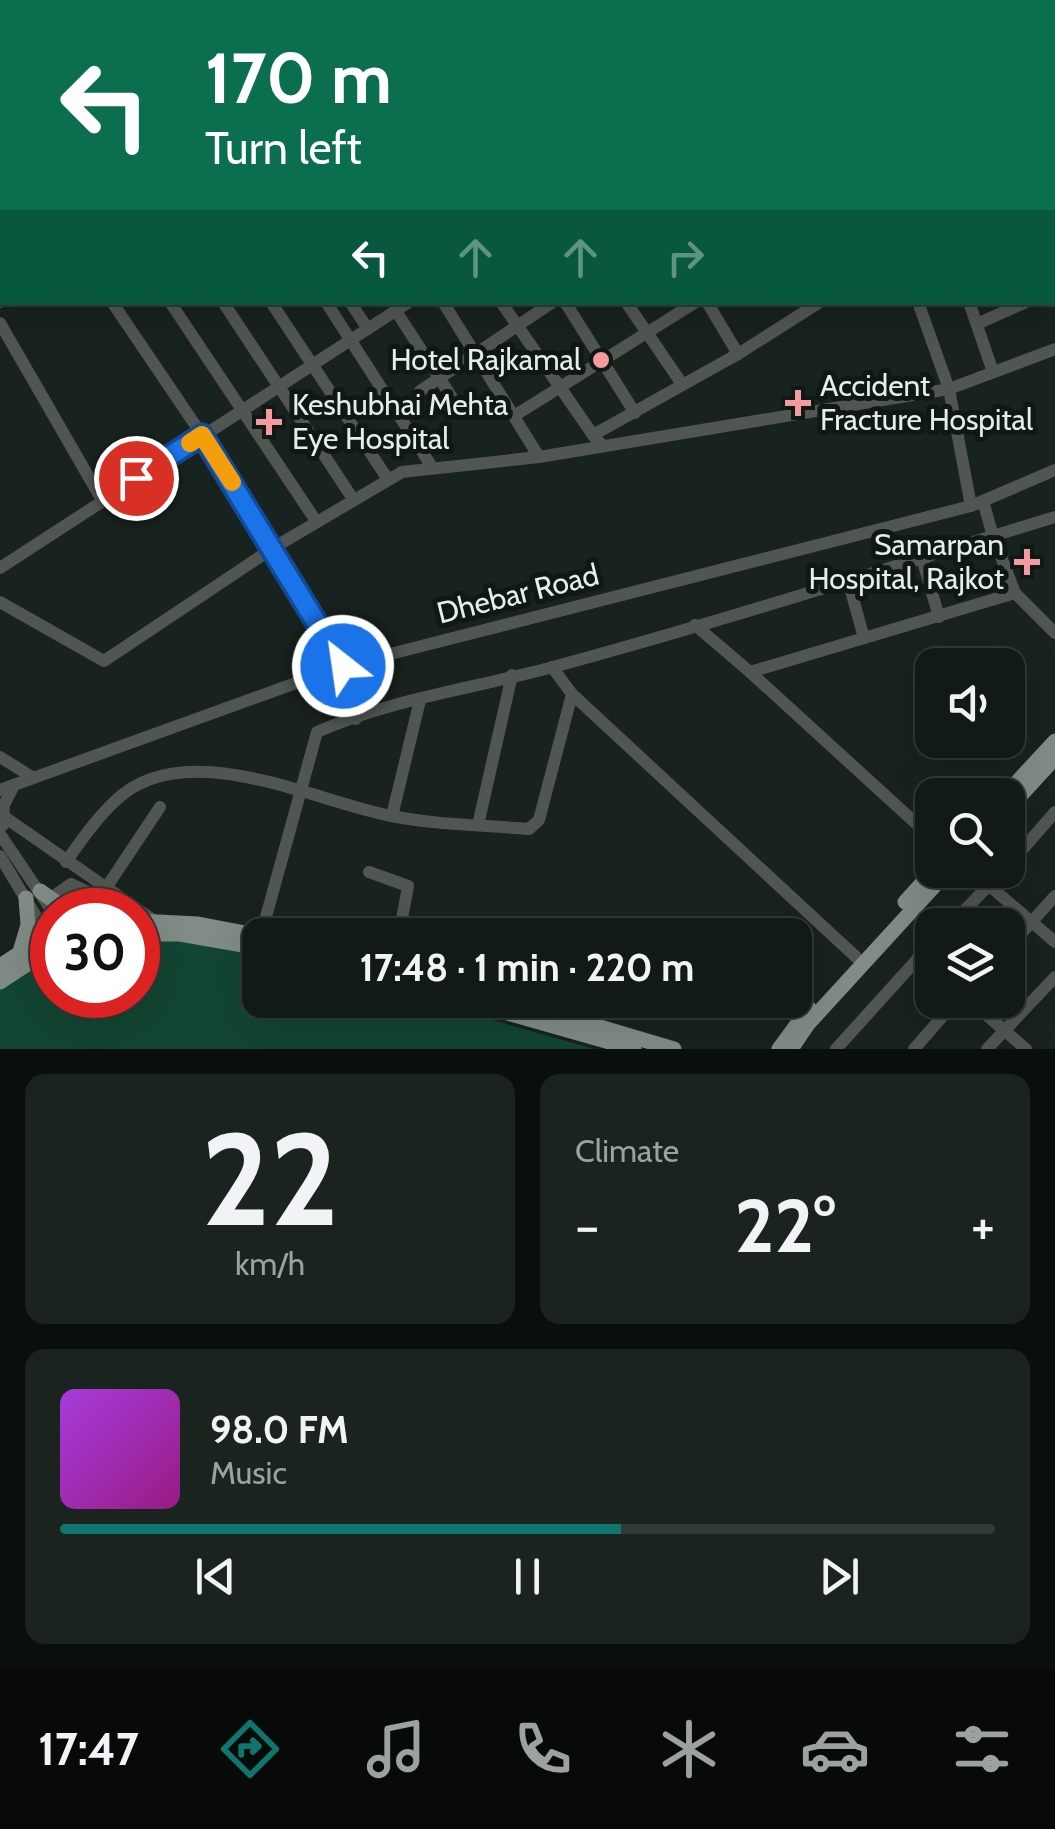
<!DOCTYPE html>
<html lang="en">
<head>
<meta charset="utf-8">
<style>
  :root { --surface:#121a16; --page:#1b231f; --text:#f1f3f6; --muted:#9ca1a1; --line:#313835; --accent:#0f766e }
  body { margin:0; font-family:Cabin,sans-serif; background:var(--page); color:var(--text); height:100vh; display:flex; flex-direction:column; font-size:38px; white-space:nowrap }
  * { box-sizing:border-box; margin:0 }
  p { font-size:32px; color:var(--muted) }
  .icon { flex:none; width:55px; height:55px; fill:none; stroke:currentColor; stroke-width:2; stroke-linecap:round; stroke-linejoin:round }
  .map { position:relative; height:1049px; overflow:hidden }
  .panel { display:flex; flex-direction:column; gap:25px; padding:25px; background:#0a0e0c; flex:1 }
  .panel>* { flex:none }
  .banner { position:absolute; left:0px; top:0px; width:1055px; height:305px; box-shadow:0 10px 40px #0002,0 0 0 2px var(--line); background:#0b6e4f; color:#fff; overflow:hidden }
  .controls { position:absolute; left:915px; top:648px; display:grid; gap:20px }
  .controls a { display:grid; place-items:center; width:110px; height:110px; border-radius:20px; background:var(--surface); box-shadow:0 10px 40px #0002,0 0 0 2px var(--line); font-size:50px }
  .speed { position:absolute; left:30px; top:888px; display:flex; gap:20px; font-size:50px; font-weight:700; text-align:center }
  .speed>* { display:grid; place-content:center; width:130px; height:130px; border-radius:50%; background:var(--surface); box-shadow:0 10px 40px #0002,0 0 0 2px var(--line); line-height:1 }
  .speed .limit { border:15px solid #d22; background:#fff; color:#111 }
  .pin { position:absolute; display:grid; place-items:center; width:85px; height:85px; color:#fff; margin:-42px; border:5px solid #fff; border-radius:50%; box-shadow:0 2px 10px #0007 }
  .me { position:absolute; width:110px; margin:-55px; rotate:330deg; stroke-linejoin:round; filter:drop-shadow(0 0 8px #0008) }
  .turn { display:flex; align-items:center; gap:35px; height:210px; padding:0 40px; font-size:45px }
  .turn .icon { width:130px; height:130px; stroke-width:2.5 }
  .turn b { display:block; font-size:70px; line-height:85px }
  .lanes { display:flex; align-items:center; height:95px; padding:0 40px; background:#0003; justify-content:center; gap:50px; direction:ltr }
  .lanes .off { opacity:.35 }
  .big { font-size:75px; font-weight:700; line-height:1.1 }
  .panel .widget { flex:1; display:flex; flex-direction:column; justify-content:center; gap:15px; min-width:0; padding:0 35px; border-radius:20px; background:var(--page) }
  .panel .dial { align-items:center; gap:0 }
  .dial b { font-size:130px; line-height:1 }
  .song { display:flex; align-items:center; gap:30px }
  .cover { width:120px; height:120px; border-radius:15px; background:linear-gradient(135deg,hsl(280 70% 55%),hsl(310 70% 35%)) }
  .played { height:10px; border-radius:5px; background:linear-gradient(90deg,var(--accent) 60%,var(--line) 60%) }
  .keys { display:flex; justify-content:space-around; direction:ltr }
  .heat { display:flex; justify-content:space-between; align-items:center; font-size:55px; direction:ltr }
  .panel .tiles { flex:1; display:grid; gap:25px; grid-template-columns:1fr 1fr }
  .widget:last-child { grid-column:span 2 }
  .trip { position:absolute; left:242px; top:918px; width:570px; height:100px; border-radius:20px; background:var(--surface); box-shadow:0 10px 40px #0002,0 0 0 2px var(--line); font-weight:700; line-height:100px; text-align:center }
  .menu { display:flex; height:160px; justify-content:space-around; align-items:center; background:#070a09; color:var(--muted) }
  .menu .icon { width:70px; height:70px }
  .menu .active { color:var(--accent) }
  .menu b { font-size:45px; color:var(--text) }
  .map>svg:first-child { display:block }
</style>
</head>
<body>
<div class="map">
<svg width="1055" height="1049" viewBox="0 0 1055 1049">
  <rect width="100%" height="100%" fill="#18221e"/>
  <!-- green -->
  <polygon fill="#134533" points="138,932 260,954 260,1000 422,1000 594,1049 0,1049 0,988 52,954 52,995 138,995"/>
  <g fill="none" stroke-linecap="round" stroke-linejoin="round">
    <!-- minor -->
    <g stroke="#515653" stroke-width="12">
      <polyline points="25,0 26,2"/>
      <polyline points="77,0 79,2"/>
      <polyline points="133,0 135,2"/>
      <polyline points="186,0 188,2"/>
      <polyline points="304,0 305,2"/>
      <polyline points="431,0 432,2"/>
      <polyline points="794,0 795,2"/>
      <polyline points="54,2 57,0"/>
      <polyline points="163,2 167,0"/>
      <polyline points="264,2 268,0"/>
      <polyline points="372,2 376,0"/>
      <polyline points="483,2 486,0"/>
      <polyline points="778,2 781,0"/>
      <polyline points="0,36 2,40"/>
      <polyline points="1052,97 1055,96"/>
      <polyline points="0,109 2,107"/>
      <polyline points="0,135 2,139"/>
      <polyline points="0,170 2,169"/>
      <polyline points="0,208 2,206"/>
      <polyline points="1052,212 1055,219"/>
      <polyline points="0,252 2,250"/>
      <polyline points="1052,291 1055,290"/>
      <polyline points="0,302 2,301"/>
      <polyline points="112,302 202,435 343,666 356,719"/>
      <polyline points="170,302 316,521"/>
      <polyline points="223,302 353,499"/>
      <polyline points="271,302 387,478"/>
      <polyline points="326,302 432,467"/>
      <polyline points="350,302 368,329"/>
      <polyline points="443,302 539,457"/>
      <polyline points="501,302 593,435"/>
      <polyline points="565,302 635,413"/>
      <polyline points="626,302 682,384"/>
      <polyline points="707,302 738,354"/>
      <polyline points="918,302 949,389 971,506"/>
      <polyline points="969,302 993,372"/>
      <polyline points="396,311 460,410"/>
      <polyline points="0,323 102,500"/>
      <polyline points="977,324 1026,302"/>
      <polyline points="420,391 553,302"/>
      <polyline points="514,416 696,302"/>
      <polyline points="601,444 593,435 738,354 820,302"/>
      <polyline points="922,558 939,617"/>
      <polyline points="0,568 409,302"/>
      <polyline points="849,584 864,638"/>
      <polyline points="1015,593 993,536 1055,517"/>
      <polyline points="0,602 104,661 273,548 402,472 539,457 949,389 1055,349"/>
      <polyline points="695,625 750,672 1015,593 1055,633"/>
      <polyline points="750,672 932,838"/>
      <polyline points="572,694 856,957"/>
      <polyline points="0,757 32,777"/>
      <polyline points="0,790 343,666 971,506 1055,470"/>
      <polyline points="3,816 153,920"/>
      <polyline points="392,816 420,700"/>
      <polyline points="3,825 4,805 14,785"/>
      <polyline points="478,825 512,675"/>
      <polyline points="0,834 52,911"/>
      <polyline points="0,856 52,943"/>
      <path d="M66,862C80,842 96,819 114,802C183,733 312,801 392,816C436,825 484,825 529,829L539,820L572,694L552,667"/>
      <polyline points="1008,866 1055,812"/>
      <polyline points="971,870 1055,942"/>
      <polyline points="369,872 408,886 399,935"/>
      <polyline points="106,888 160,807"/>
      <polyline points="50,899 71,884 111,903 128,905"/>
      <polyline points="950,925 1004,870"/>
      <path d="M261,935L317,732C391,699 475,688 553,667C701,627 847,581 993,536L983,501"/>
      <polyline points="1008,948 1055,896"/>
      <polyline points="918,957 932,970"/>
      <polyline points="969,1000 1026,1049"/>
      <polyline points="836,1049 932,943"/>
      <polyline points="914,1049 957,1000"/>
      <polyline points="987,1049 1055,977"/>
    </g>
    <!-- major -->
    <g stroke="#828c87" stroke-width="15">
      <polyline points="1005,795 1055,741"/>
      <polyline points="1008,809 1055,758"/>
      <polyline points="40,891 67,910"/>
      <polyline points="905,902 934,870"/>
      <polyline points="138,921 198,924 260,936"/>
      <polyline points="138,934 180,934 260,948"/>
      <polyline points="20,952 28,925 26,898"/>
      <polyline points="0,966 52,932"/>
      <polyline points="0,982 52,948"/>
      <polyline points="462,1000 634,1049"/>
      <polyline points="509,1000 674,1049"/>
      <polyline points="779,1049 809,1008"/>
      <polyline points="791,1049 808,1024 949,870"/>
    </g>
  </g>
  <g fill="none" stroke-linecap="round" stroke-linejoin="round">
    <!-- route casing -->
    <g stroke="#114b97" stroke-width="25">
      <polyline id="route" points="136,478 202,435 343,666"/>
    </g>
    <!-- route -->
    <use href="#route" stroke="#1a73e8" stroke-width="18"/>
    <!-- slow -->
    <polyline stroke="#f59e0b" stroke-width="18" points="190,443 202,435 232,482"/>
  </g>
  <!-- markers -->
  <g fill="#f49aa0" stroke="#0f1814" stroke-width="4">
    <circle cx="601" cy="360" r="10"/>
    <path d="M793 388h10v10h10v10h-10v10h-10v-10h-10v-10h10z"/>
    <path d="M264 407h10v10h10v10h-10v10h-10v-10h-10v-10h10z"/>
    <path d="M1022 547h10v10h10v10h-10v10h-10v-10h-10v-10h10z"/>
  </g>
  <g text-anchor="middle" stroke-width="10" stroke-linejoin="round" paint-order="stroke">
    <!-- poi labels -->
    <g font-size="30" fill="#e7edea" stroke="#0f1814" text-anchor="end">
      <text x="581" y="370">Hotel Rajkamal</text>
      <text x="820" y="396" text-anchor="start">Accident<tspan x="820" dy="34">Fracture Hospital</tspan></text>
      <text x="292" y="415" text-anchor="start">Keshubhai Mehta<tspan x="292" dy="34">Eye Hospital</tspan></text>
      <text x="1004" y="555">Samarpan<tspan x="1004" dy="34">Hospital, Rajkot</tspan></text>
    </g>
    <!-- street labels -->
    <g font-size="30" fill="#e7edea" stroke="#0f1814">
      <text transform="translate(518 594) rotate(-14)" y="10">Dhebar Road</text>
    </g>
  </g>
</svg>
<div class="controls">
<a><svg class="icon" aria-label="sound" viewBox="0 0 24 24"><path d="M4 9h4l5-4v14l-5-4H4zM17 9q2 3 0 6"/></svg></a>
<a><svg class="icon" aria-label="search" viewBox="0 0 24 24"><circle cx="10" cy="10" r="6"/><path d="M15 15l6 6"/></svg></a>
<a><svg class="icon" aria-label="layers" viewBox="0 0 24 24"><path d="M12 4l9 5-9 5-9-5zM3 14l9 5 9-5"/></svg></a>
</div>
<div class="speed"><div class="limit">30</div></div>
<div class="pin" style="left:136px;top:478px;background:#d93025"><svg class="icon" aria-label="arrive" viewBox="0 0 24 24"><path d="M6 21V4h12l-3 4 3 4H6"/></svg></div>
<svg class="me" style="left:343px;top:666px" viewBox="-20 -20 40 40"><circle r="17" fill="#1a73e8" stroke="#fff" stroke-width="3"/><path d="M0-11L8 9 0 5-8 9z" fill="#fff"/></svg>
<div class="trip">17:48 · 1 min · 220 m</div>
<div class="banner">
<div class="turn"><svg class="icon" aria-label="left" viewBox="0 0 24 24"><path d="M17 20v-9H6M10 6l-5 5 5 5"/></svg><div><b>170 m</b>Turn left</div></div>
<div class="lanes"><svg class="icon" aria-label="left" viewBox="0 0 24 24"><path d="M17 20v-9H6M10 6l-5 5 5 5"/></svg><svg class="icon off" aria-label="ahead" viewBox="0 0 24 24"><path d="M12 20V5M6 11l6-6 6 6"/></svg><svg class="icon off" aria-label="ahead" viewBox="0 0 24 24"><path d="M12 20V5M6 11l6-6 6 6"/></svg><svg class="icon off" aria-label="right" viewBox="0 0 24 24"><path d="M7 20v-9h11M14 6l5 5-5 5"/></svg></div>
</div>
</div>
<section class="panel">
<div class="tiles">
<div class="widget dial"><b>22</b><p>km/h</p></div>
<div class="widget"><p>Climate</p>
<div class="heat"><a>−</a><b class="big">22°</b><a>+</a></div>
</div>
<div class="widget">
<div class="song"><i class="cover"></i><div><b>98.0 FM</b><p>Music</p></div></div>
<div class="played"></div>
<div class="keys"><svg class="icon" aria-label="previous" viewBox="0 0 24 24"><path d="M18 5L8 12l10 7zM5 5v14"/></svg><svg class="icon" aria-label="pause" viewBox="0 0 24 24"><path d="M8 5v14M16 5v14"/></svg><svg class="icon" aria-label="next" viewBox="0 0 24 24"><path d="M6 5l10 7-10 7zM19 5v14"/></svg></div>
</div>
</div>
</section>
<nav class="menu">
<b>17:47</b>
<svg class="icon active" aria-label="directions" viewBox="0 0 24 24"><path d="M12 3l9 9-9 9-9-9zM9 14v-3h6M13 9l2 2-2 2"/></svg>
<svg class="icon" aria-label="music" viewBox="0 0 24 24"><path d="M9 18V5l10-2v13"/><circle cx="6" cy="18" r="3"/><circle cx="16" cy="16" r="3"/></svg>
<svg class="icon" aria-label="phone" viewBox="0 0 24 24"><path d="M5 4h4l2 5-3 2q2 4 5 5l2-3 5 2v4C11 20 4 13 5 4z"/></svg>
<svg class="icon" aria-label="climate" viewBox="0 0 24 24"><path d="M12 3v18M4 7l16 10M4 17L20 7"/></svg>
<svg class="icon" aria-label="car" viewBox="0 0 24 24"><path d="M5 17H2v-5l4-1 3-4h7l3 4 3 1v5h-3M9 17h6M6 11h13"/><circle cx="7" cy="17" r="2"/><circle cx="17" cy="17" r="2"/></svg>
<svg class="icon" aria-label="filters" viewBox="0 0 24 24"><path d="M4 7h16M4 17h16"/><circle cx="9" cy="7" r="2"/><circle cx="15" cy="17" r="2"/></svg>
</nav>
</body>
</html>
